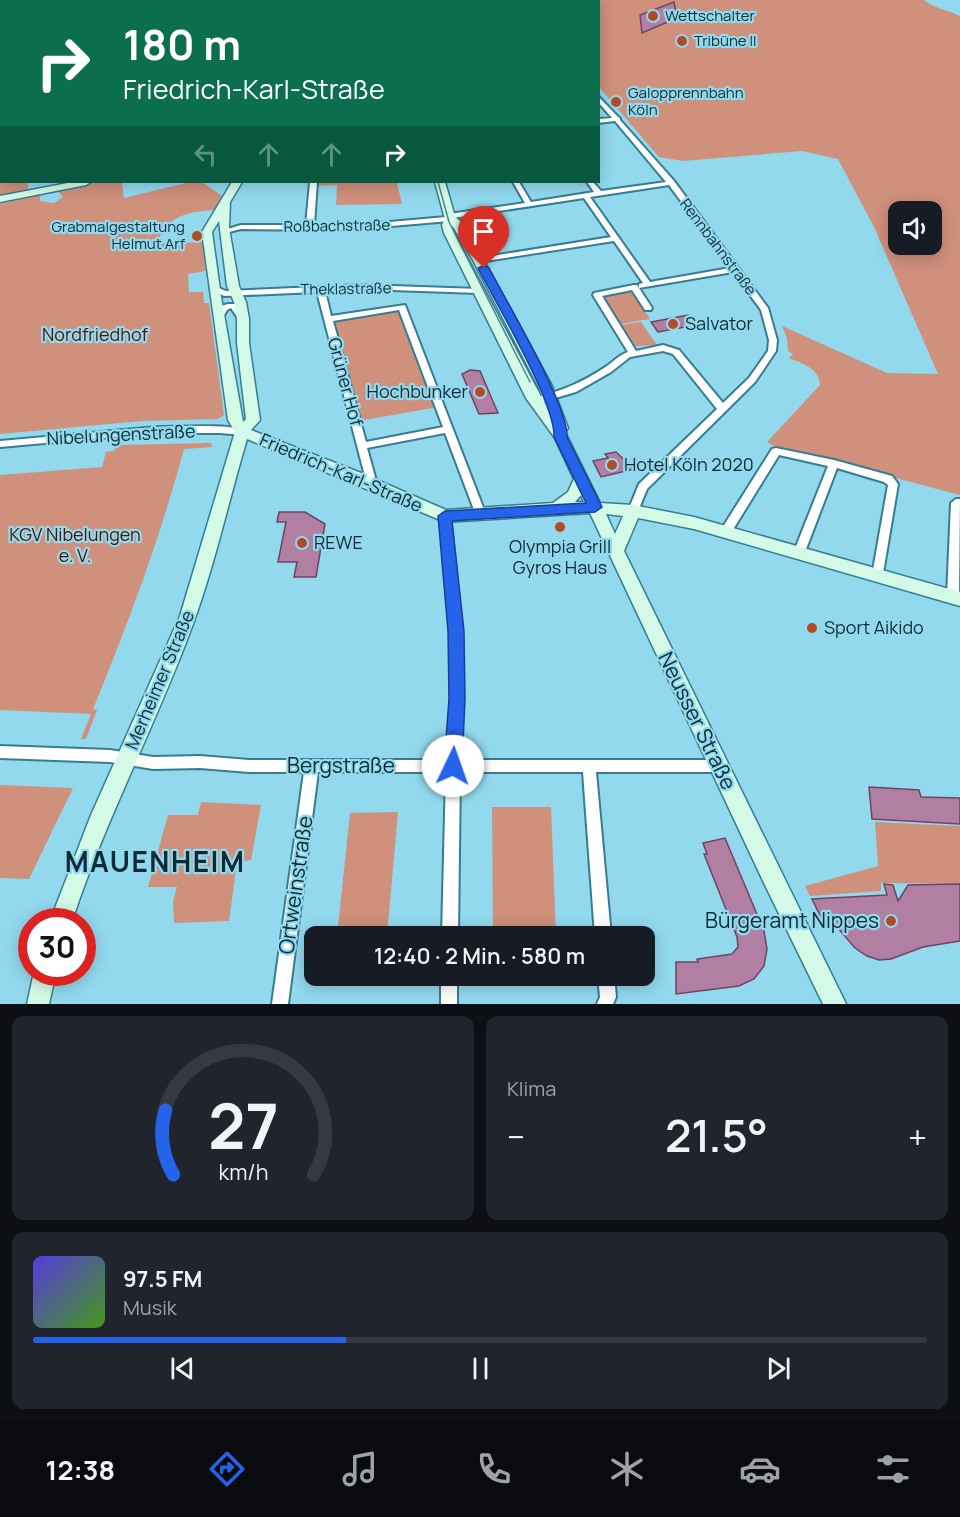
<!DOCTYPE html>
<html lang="de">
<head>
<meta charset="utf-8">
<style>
  :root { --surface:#171b24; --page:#20242c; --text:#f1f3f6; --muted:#9ea1a6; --line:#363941; --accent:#2563eb }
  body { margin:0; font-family:Manrope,sans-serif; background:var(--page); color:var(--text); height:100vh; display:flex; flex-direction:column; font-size:22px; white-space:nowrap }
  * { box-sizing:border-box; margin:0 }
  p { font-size:20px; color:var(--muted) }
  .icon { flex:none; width:33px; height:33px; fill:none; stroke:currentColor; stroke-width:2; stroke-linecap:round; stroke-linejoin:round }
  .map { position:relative; height:1004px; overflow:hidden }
  .details { display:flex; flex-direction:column; gap:12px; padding:12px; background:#0d0f14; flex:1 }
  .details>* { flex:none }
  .guide { position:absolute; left:0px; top:0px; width:600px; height:183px; box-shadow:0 3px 15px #0003; background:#0b6e4f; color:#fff; overflow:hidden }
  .controls { position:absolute; left:888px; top:201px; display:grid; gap:12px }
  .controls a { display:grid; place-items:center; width:54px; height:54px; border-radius:12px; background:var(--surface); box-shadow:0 3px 15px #0003; font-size:30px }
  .speed { position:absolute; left:18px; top:908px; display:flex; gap:12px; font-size:30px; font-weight:700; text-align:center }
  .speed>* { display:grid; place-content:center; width:78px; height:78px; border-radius:50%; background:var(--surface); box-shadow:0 3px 15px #0003; line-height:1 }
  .speed .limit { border:9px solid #d22; background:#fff; color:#111 }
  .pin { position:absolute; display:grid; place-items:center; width:51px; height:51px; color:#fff; margin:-62px -26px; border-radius:50% 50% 50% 0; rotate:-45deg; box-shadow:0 0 6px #0007 }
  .pin .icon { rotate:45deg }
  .me { position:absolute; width:66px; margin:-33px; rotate:3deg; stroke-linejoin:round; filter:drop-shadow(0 0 4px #0008) }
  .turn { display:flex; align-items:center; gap:21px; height:126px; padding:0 24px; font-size:27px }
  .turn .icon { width:78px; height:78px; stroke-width:2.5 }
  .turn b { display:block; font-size:42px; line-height:51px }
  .lanes { display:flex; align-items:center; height:57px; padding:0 24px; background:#0003; justify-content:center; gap:30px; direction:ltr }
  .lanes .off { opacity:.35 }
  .big { font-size:45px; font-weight:600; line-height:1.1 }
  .details .tile { flex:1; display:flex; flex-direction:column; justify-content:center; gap:9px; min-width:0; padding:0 21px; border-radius:12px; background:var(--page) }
  .details .dial { align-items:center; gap:0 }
  .dial svg { height:156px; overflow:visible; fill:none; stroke:var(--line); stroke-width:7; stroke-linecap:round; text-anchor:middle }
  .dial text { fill:var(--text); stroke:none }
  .song { display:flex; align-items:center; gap:18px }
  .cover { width:72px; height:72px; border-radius:9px; background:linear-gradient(135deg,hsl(250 70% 55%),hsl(100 70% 35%)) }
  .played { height:6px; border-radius:3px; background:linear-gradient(90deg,var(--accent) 35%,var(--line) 35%) }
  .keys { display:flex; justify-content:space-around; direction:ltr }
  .heat { display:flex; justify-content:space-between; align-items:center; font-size:33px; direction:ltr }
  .details .tiles { flex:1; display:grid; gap:12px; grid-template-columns:1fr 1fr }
  .tile:last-child { grid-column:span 2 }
  .trip { position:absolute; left:304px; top:926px; width:351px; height:60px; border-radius:12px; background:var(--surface); box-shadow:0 3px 15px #0003; font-weight:600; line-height:60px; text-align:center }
  .menu { display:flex; height:96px; justify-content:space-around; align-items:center; background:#090b0e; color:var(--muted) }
  .menu .icon { width:42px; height:42px }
  .menu .current { color:var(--accent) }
  .menu b { font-size:27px; color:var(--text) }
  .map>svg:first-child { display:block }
</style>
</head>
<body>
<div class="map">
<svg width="960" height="1004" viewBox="0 0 960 1004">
  <rect width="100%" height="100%" fill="#92d9ee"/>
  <!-- green -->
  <g fill="#cf907c" fill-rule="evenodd">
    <path d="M536,0H924C933,8 948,10 960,16V495L774,446L767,442L820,385C819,368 803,364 789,358L793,354L788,351L787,338L782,326L887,373L938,374L874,227L838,159L802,151L683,161L659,157L599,87L598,2ZM898,212H932V244H898Z"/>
    <polygon points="0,161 2,182 27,182 29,191 0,197"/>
    <path d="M100,182H122L124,198L190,182H202L222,196L217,210C189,211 167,215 157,244L202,242L206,271L188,274L189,292H203L204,303H209L224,415L218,419L142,421L0,434V204L40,195V201L54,203L63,197L57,190Z"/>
    <polygon points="318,182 415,182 397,183 402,204 336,205 337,185 317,186"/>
    <polygon points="626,290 632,293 650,319 620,324 603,296"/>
    <polygon points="400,311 438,407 359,421 331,322"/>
    <polygon points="641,322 657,345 635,346 621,325"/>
    <path d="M211,443L212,447L184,449C160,538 128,624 93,709L97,710L86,739H81L91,714L0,710V475L102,467L106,452L114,451L119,445Z"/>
    <polygon points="0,785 73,788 29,879 0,878"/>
    <polygon points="201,802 261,805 251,860 237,863 229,921 174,923 173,901 177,887 148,887 168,815 198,815"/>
    <polygon points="492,807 551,807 556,936 493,936"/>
    <polygon points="398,812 387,936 337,936 350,813"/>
    <polygon points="875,822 960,826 960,884 881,883 881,891 810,896 805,886 878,866"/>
  </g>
  <!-- building -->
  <g fill="#b07fa1" stroke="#704363" stroke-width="1.5">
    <polygon points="674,2 677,18 642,33 640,15"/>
    <polygon points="688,315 696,325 658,332 651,322"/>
    <polygon points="470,370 480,371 498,413 479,414 462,374"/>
    <polygon points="616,452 634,469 601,477 593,461 608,458 605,454"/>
    <polygon points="279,512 305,512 325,524 316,577 294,577 297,562 278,562 286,522 277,522"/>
    <polygon points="869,787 919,790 921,797 960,798 960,824 872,819"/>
    <polygon points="725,838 764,931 767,949 764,966 754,979 739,986 676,994 676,962 698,962 697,959 732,954 738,947 737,937 704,854 707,854 703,843"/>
    <polygon points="884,884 893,885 898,901 908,885 960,884 960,941 923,947 891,959 879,960 867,956 855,948 837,927 826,928 812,899 887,895"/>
  </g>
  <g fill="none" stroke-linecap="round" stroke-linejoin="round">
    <!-- street casing -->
    <g stroke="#367d91" stroke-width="4">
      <g id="street">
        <polygon points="8,0 14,0 15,2 10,2"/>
        <polygon points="66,0 76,0 62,2"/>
        <polygon points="200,0 210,0 196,2"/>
        <rect x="219" y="0" width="6" height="2"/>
        <polygon points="389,0 397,0 386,2"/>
        <polygon points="527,0 533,0 533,2 528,2"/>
        <rect x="0" y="11" width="2" height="4"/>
        <rect x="0" y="30" width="2" height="4"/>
        <polygon points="2,85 2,89 0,90 0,86"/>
        <path d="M598,96L618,117L620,118V120L674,181L768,308L777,340L776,351L755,382L647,489L638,511L633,515L628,511L639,484L717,409L673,354L663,351L630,357L611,372L576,392L541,402L536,399L538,397C563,390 581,383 604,368C612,363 619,355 628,352L593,295L594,293L634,285H637L652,308L651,310H645L632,290L602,296L636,351L663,345L679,350L723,403L749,378L768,351L769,340L761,310L733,272L639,288V284L643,283L614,241L479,262L475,260L479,258L611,237L584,198L453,218V221H450L344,230L241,229L225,233L221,231L241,225H306L310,182H317L314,225L344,226L446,217V214H449L525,203L513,182H519L531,202L594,192L587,182H593L601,191L666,182L615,121L598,123V119L612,118L598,102ZM669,185L730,268L650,282L590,197Z"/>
        <path d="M363,285L479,289L483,291L479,293L363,289L325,291L331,316L405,305L486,515L485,518H477L476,515L445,433L367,448L375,477L370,485H362L361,482L365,476L317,292L224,296L210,288L214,286L226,291ZM399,310L443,427L366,442L333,321Z"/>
        <polygon points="228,304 237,304 247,319 246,321 240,321 231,308 227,310 222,319 216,319 215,317 221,306"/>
        <path d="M157,427C174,427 236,423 247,432L242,435L220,433H157L0,447V441Z"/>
        <polygon points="776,448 834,460 892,476 898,484 882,579 874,579 872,576 888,485 884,482 837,468 803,557 795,557 793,554 828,466 779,455 729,536 721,536 720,533 721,530 772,449"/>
        <polygon points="956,499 960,499 959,597 957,600 953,602 949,600 947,597 951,503"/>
        <polygon points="445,512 449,513 450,516 462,631 463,699 460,760 718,760 723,762 725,766 723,770 718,772 596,772 611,936 595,936 583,772 460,772 458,936 442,936 446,772 318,772 288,1004 272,1004 304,772 249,772 200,768 153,769 110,762 0,758 0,746 110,750 153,757 200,756 249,760 447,760 451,699 450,631 440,516 441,513"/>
        <rect x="441" y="975" width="16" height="29"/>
        <polygon points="598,975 614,975 616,997 613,1004 597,1004 600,997"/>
      </g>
    </g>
    <!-- secondary casing -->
    <g stroke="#367d91" stroke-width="3">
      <g id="secondary">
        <polygon points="399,0 407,0 407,2 400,2"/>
        <polygon points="73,182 91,182 86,185 0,202 0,196"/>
        <path d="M232,182H242L230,202L229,228L239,286L246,302L249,319V343L260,420L251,430L361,473L446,510L553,503L568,492L574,479L555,438L526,398L444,233L442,225L445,219L435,182H445L455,217L464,224L552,386L568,428L565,432L600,503L633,505L694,517L960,592V606L694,529L638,518L624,551L846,1004H823L764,883L590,513L445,522L247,439C227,506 213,574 187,640C151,734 104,824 72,921H50L91,815L180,616L235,432L228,420L202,232ZM219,221L227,286L234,302L237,319V343L246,419L243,422L221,297L212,232ZM452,225L473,260L538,386L546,406L454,233ZM581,495L584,502H575ZM606,514L623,516L615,534Z"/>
        <polygon points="34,972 56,972 49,1004 27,1004"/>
      </g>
    </g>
    <!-- street -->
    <use href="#street" fill="#fff" fill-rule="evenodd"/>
    <!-- secondary -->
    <use href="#secondary" fill="#d3fae6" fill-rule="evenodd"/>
    <!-- tram -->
    <polyline stroke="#508392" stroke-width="1.5" points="438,182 449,222 530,382"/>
  </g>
  <!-- route -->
  <path fill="#2563eb" stroke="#184099" stroke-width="1.5" d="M484,265L489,268C507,303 568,404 567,437L602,507L595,512L452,521L464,631L465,699L462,766L459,771L453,774L447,771L444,766L449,699L448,631L438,516L445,511L586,503L554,437C556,404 496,303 478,268Z"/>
  <!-- markers -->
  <g fill="#b14a26" stroke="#92d9ee" stroke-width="2">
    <circle cx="653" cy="16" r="6"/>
    <circle cx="682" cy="41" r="6"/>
    <circle cx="616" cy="102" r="6"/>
    <circle cx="197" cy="236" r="6"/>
    <circle cx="673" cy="324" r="6"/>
    <circle cx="480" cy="392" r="6"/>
    <circle cx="612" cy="465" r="6"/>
    <circle cx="560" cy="527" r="6"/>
    <circle cx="302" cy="543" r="6"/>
    <circle cx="812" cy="628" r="6"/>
    <circle cx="891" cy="921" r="6"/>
  </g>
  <g text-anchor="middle" stroke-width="4.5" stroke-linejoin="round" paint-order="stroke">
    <!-- far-poi labels -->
    <g font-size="15" fill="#0d2b34" stroke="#92d9ee" text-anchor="start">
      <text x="665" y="21">Wettschalter</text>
      <text x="694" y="46">Tribüne II</text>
      <text x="628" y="98">Galopprennbahn<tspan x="628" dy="17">Köln</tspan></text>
      <text x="185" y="232" text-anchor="end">Grabmalgestaltung<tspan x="185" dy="17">Helmut Arf</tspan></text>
    </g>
    <!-- far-street labels -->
    <g font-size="15" fill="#0d2b34" stroke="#92d9ee">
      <text transform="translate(337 226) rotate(-1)" y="5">Roßbachstraße</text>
      <text transform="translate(718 247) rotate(53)" y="5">Rennbahnstraße</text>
      <text transform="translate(346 289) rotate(-1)" y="5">Theklastraße</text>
    </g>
    <!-- poi labels -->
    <g font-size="18" fill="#0d2b34" stroke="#92d9ee" text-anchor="start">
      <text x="685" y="330">Salvator</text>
      <text x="468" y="398" text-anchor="end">Hochbunker</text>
      <text x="624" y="471">Hotel Köln 2020</text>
      <text x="314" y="549">REWE</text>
      <text x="560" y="553" text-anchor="middle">Olympia Grill<tspan x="560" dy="21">Gyros Haus</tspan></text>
      <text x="824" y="634">Sport Aikido</text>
    </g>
    <!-- park labels -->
    <g font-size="18" fill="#511200" stroke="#92d9ee">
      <text x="95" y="341">Nordfriedhof</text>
      <text x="75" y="541">KGV Nibelungen<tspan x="75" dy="21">e. V.</tspan></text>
    </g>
    <!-- street labels -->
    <g font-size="18" fill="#0d2b34" stroke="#92d9ee">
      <text transform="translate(345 382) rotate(75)" y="6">Grüner Hof</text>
      <text transform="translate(121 435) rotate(-3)" y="6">Nibelungenstraße</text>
      <text transform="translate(341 473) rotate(23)" y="6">Friedrich-Karl-Straße</text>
      <text transform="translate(160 680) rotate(-67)" y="6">Merheimer Straße</text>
    </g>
    <!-- near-street labels -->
    <g font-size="21" fill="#0d2b34" stroke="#92d9ee">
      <text transform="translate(697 721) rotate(64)" y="7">Neusser Straße</text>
      <text x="341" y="773">Bergstraße</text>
      <text transform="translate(296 885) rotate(-82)" y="7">Ortweinstraße</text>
    </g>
    <!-- near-poi labels -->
    <g font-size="21" fill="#0d2b34" stroke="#92d9ee" text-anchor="end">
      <text x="879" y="928">Bürgeramt Nippes</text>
    </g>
    <!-- near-district labels -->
    <g font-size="28" font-weight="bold" letter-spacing="1.5" fill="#0d2b34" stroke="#92d9ee">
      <text x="155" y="872">MAUENHEIM</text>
    </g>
  </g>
</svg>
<div class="controls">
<a><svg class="icon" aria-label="sound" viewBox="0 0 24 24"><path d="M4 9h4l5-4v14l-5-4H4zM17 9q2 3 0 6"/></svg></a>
</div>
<div class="speed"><div class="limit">30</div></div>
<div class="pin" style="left:484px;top:268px;background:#d93025"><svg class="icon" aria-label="arrive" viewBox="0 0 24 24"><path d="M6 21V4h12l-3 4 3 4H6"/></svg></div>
<svg class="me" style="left:453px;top:766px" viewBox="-20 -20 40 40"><circle r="19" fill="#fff"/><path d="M0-13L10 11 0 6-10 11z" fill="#2563eb"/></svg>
<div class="trip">12:40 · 2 Min. · 580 m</div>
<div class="guide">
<div class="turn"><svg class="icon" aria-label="right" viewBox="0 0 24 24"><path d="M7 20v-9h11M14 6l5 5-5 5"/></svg><div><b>180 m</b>Friedrich-Karl-Straße</div></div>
<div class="lanes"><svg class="icon off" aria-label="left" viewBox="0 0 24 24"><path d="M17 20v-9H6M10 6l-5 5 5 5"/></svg><svg class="icon off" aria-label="ahead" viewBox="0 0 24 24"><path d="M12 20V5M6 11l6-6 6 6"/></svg><svg class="icon off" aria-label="ahead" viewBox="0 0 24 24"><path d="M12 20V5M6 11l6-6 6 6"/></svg><svg class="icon" aria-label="right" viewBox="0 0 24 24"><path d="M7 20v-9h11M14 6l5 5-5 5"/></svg></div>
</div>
</div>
<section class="details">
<div class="tiles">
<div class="tile dial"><svg viewBox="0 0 100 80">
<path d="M14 69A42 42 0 1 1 86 69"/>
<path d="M14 69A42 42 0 0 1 10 36" stroke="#2563eb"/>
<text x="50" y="56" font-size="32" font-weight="700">27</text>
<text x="50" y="72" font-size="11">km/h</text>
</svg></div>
<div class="tile"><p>Klima</p>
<div class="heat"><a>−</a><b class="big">21.5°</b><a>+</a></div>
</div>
<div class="tile">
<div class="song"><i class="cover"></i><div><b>97.5 FM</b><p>Musik</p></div></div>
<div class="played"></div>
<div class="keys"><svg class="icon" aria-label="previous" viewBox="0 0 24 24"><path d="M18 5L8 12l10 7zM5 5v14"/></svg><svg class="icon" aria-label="pause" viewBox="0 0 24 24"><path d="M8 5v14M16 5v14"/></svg><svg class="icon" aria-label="next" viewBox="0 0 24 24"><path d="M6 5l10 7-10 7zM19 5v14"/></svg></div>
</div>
</div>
</section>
<nav class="menu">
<b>12:38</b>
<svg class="icon current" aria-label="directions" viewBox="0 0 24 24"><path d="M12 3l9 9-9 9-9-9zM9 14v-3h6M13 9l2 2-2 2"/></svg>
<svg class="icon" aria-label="music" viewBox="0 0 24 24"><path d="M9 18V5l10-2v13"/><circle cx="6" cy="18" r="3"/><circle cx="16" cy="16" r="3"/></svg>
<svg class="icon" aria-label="phone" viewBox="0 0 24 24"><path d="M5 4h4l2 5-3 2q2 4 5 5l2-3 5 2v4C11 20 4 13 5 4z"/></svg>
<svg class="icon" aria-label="climate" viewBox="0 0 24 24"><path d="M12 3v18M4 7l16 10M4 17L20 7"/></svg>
<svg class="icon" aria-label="car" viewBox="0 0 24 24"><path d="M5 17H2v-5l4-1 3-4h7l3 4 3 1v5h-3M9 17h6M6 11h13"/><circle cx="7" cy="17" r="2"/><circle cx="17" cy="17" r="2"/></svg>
<svg class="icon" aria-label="filters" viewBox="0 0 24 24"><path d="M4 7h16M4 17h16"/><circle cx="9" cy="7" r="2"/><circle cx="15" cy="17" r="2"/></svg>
</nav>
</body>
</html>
